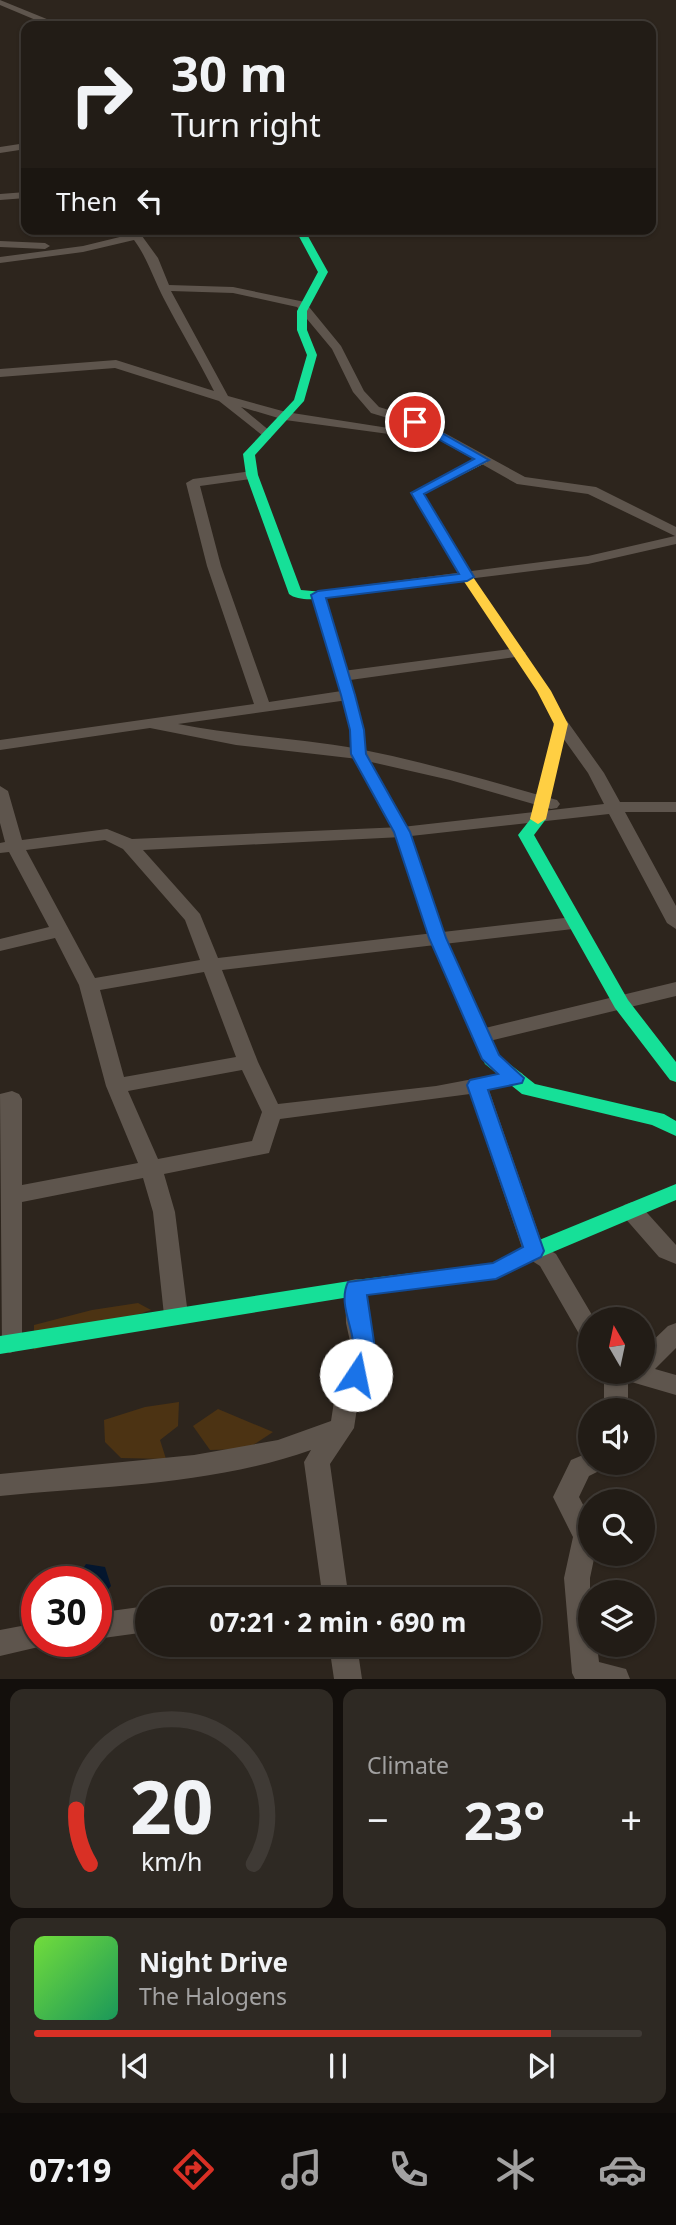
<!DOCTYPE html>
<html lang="en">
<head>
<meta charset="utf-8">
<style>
  :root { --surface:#221c16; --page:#2e2923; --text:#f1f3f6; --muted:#a2a1a1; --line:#3f3a35; --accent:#d93025 }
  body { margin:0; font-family:"Noto Sans",sans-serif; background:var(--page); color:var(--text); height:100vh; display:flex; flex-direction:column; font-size:26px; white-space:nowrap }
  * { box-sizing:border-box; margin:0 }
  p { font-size:23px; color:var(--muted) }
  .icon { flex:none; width:38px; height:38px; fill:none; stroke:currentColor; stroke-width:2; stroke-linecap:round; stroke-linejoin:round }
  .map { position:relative; height:1679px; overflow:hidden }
  .sheet { display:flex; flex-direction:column; gap:10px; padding:10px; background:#130f0c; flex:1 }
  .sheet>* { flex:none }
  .hud { position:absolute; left:21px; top:21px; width:635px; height:214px; border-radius:14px; box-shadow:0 2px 5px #0004,0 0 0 2px var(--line); background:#221c16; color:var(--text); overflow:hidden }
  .needle { width:46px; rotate:351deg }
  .controls { position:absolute; left:578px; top:1307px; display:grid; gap:14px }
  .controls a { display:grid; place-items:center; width:77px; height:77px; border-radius:50%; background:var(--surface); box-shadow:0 2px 5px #0004,0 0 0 2px var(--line); font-size:35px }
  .speed { position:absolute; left:21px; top:1566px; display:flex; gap:14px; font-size:35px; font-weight:700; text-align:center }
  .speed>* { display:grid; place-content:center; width:91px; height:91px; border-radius:50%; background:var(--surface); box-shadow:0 2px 5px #0004,0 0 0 2px var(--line); line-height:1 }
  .speed .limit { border:10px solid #d22; background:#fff; color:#111 }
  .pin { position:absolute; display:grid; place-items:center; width:60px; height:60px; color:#fff; margin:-30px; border:4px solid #fff; border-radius:50%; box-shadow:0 2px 7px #0007 }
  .me { position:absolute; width:77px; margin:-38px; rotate:11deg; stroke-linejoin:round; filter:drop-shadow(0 0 5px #0008) }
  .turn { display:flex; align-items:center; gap:24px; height:147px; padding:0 35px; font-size:32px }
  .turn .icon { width:91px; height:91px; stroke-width:2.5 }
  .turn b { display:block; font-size:49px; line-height:60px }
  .then { display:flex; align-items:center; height:66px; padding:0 35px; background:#0003; gap:14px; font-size:26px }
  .big { font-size:52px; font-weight:700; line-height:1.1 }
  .sheet .card { flex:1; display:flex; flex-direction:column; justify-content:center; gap:10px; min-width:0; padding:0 24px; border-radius:14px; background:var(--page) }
  .sheet .dial { align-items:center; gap:0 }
  .dial svg { height:182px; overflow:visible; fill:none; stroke:var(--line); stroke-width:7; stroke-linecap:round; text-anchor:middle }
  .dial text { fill:var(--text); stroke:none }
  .song { display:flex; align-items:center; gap:21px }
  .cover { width:84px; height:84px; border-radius:10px; background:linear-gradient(135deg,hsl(100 70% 55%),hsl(150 70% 35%)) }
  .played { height:7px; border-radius:4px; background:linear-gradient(90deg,var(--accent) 85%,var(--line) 85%) }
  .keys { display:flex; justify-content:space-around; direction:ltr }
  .heat { display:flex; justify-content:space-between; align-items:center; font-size:38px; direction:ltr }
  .sheet .tiles { flex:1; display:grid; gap:10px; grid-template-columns:1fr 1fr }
  .card:last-child { grid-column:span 2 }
  .trip { position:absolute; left:135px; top:1587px; width:406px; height:70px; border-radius:35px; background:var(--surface); box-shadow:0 2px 5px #0004,0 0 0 2px var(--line); font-weight:700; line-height:70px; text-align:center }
  .dock { display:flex; height:112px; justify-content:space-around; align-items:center; background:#0e0b09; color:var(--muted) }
  .dock .icon { width:49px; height:49px }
  .dock .active { color:var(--accent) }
  .dock b { font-size:32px; color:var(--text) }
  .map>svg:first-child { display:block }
</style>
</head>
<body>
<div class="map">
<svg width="676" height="1679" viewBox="0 0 676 1679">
  <rect width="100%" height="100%" fill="#2d251d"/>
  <!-- green -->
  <g fill="#4c3313">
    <polygon points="138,1303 151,1310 34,1350 34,1325 92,1310"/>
    <polygon points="179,1402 178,1426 160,1440 166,1459 121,1458 105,1442 104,1420 145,1407"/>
    <polygon points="218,1409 273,1432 247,1449 210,1450 193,1426"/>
  </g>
  <!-- water -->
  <polygon fill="#04162e" points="86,1564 105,1567 111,1586 96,1603 96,1582 74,1582"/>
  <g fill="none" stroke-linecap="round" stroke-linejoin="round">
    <!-- street -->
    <g fill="#5e554d" fill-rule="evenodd">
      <polygon points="0,0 59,24 60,26 50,26 0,5"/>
      <polygon points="26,143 26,149 0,153 0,147"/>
      <polygon points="26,192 26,198 0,200 0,194"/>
      <path d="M132,229H142V236L158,258L169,285L233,287L305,302L341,346L364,391L379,407L419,419L525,477L596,487L676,527V544L588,564L313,598V592L318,591L588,556L675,536L588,494L517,484L441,441L285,420L241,407L271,432V438L267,439L219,401L115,368L0,377V369L116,360L214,391C198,359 180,330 164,299C153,278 148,259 134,240L83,252L0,263V257L83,246L132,234ZM171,291L233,293L297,307L332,349L353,392L371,413L411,425L427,434L286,412L228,396Z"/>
      <polygon points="0,241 45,243 50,246 45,249 0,247"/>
      <path d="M252,471L257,472V478L200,486L221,566L269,702L348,690L356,695L348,700L178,724C238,736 300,738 359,749C426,762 492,782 557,800L560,804L557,808L551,809L450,780L358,759L236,745L150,728L0,750V740L254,704L207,566L186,483L193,479Z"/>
      <polygon points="518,648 526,653 523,656 343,681 335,676 343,671"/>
      <path d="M561,719L567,721L604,773L620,802H676V812H625L676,906V929L667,923L609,814L402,837L143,850L200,914L218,958L573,917L580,919L582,923L580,927L573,929L222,970L258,1062L278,1104L436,1086L515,1071L522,1073L525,1078L522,1083L489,1090L543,1246L556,1254L595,1320H590V1342L582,1339L540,1266L526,1257L523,1251L470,1094L280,1119L269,1153L164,1174L175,1212L188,1315L184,1322L176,1325L168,1322L164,1315L153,1212L143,1178L22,1202V1343L18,1350L10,1353L2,1350L0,1094L12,1091L19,1094L22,1099V1185L138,1163L106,1086L79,985L55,938L0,951V939L49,927L9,852L0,853V843L5,842L0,823V786L8,791L22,840L107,829L132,839L402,827L604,804L588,773L553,724ZM105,840L123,849L185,920L200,960L95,978L26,850ZM204,972L236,1057L124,1077L100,990ZM242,1070L262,1112L252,1141L158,1159L128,1091Z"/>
      <polygon points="676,982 676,996 481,1043 474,1041 471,1036 474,1031 481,1029"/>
      <polygon points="632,1202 640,1205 676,1245 676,1264 659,1257 624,1217 621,1211 624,1205"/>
      <path d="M356,1279L364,1281L367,1288L370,1323L377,1355L359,1395L354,1428L330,1464L349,1600H323L304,1462L311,1450C213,1485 103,1486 0,1496V1474L194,1455L278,1440L331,1421L335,1395L353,1355L346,1323L345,1288L348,1281Z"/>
      <polygon points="676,1323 676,1348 655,1369 676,1375 676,1395 628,1381 628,1410 604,1410 604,1372 642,1372 642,1351 668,1326"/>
      <polygon points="590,1452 590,1463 603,1463 599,1471 589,1476 579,1497 590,1518 590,1554 595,1554 590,1578 590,1645 597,1645 599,1662 626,1669 630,1679 575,1679 572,1673 564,1578 573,1537 553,1497 571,1460"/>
      <polygon points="147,1606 147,1632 96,1639 96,1613"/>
      <polygon points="37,1623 37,1642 48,1642 47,1645 0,1656 0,1630"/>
      <polygon points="329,1645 357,1645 362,1679 334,1679"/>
    </g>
    <!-- fast -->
    <g fill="#16e098" fill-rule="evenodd">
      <path d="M295,229H304L328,272L307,311V330L317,355L304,401L255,455L258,475L301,590L323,592V598C313,600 296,600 289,594L246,475L243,454L294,400L307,355L297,330V311L318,272Z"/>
      <polygon points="538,814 546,819 534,835 628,1000 676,1062 676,1082 670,1080 615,1008 518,835 533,816"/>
      <polygon points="462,987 468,989 471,993 498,1055 535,1084 664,1114 676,1121 676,1136 652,1125 522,1094 485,1064 453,993 456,989"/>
      <polygon points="676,1184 676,1200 541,1257 496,1279 356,1296 0,1354 0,1336 356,1280 493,1263 527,1245"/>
    </g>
    <!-- slow -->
    <g fill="#ffcf43" fill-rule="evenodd">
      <polygon points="483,457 487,458 487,462 424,494 473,577 551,691 568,724 546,819 538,824 530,819 554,724 537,691 461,577 411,493"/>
      <polygon points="318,591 325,595 355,695 364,731 365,754 410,832 446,938 471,993 468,997 456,997 453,993 430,938 394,832 351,754 350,731 341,695 311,595"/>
    </g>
  </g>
  <!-- route -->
  <path fill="#1a73e8" stroke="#114b97" stroke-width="2" d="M411,420H419L489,460L424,494L474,577L467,581L326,598L355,695L364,730L366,754L410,832L446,938L499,1055L524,1078L522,1083L488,1090L544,1251L541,1257L496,1279L367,1295L376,1355L364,1381L356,1384L348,1381L345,1375C348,1369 354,1360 354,1354C356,1331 337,1305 348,1282L493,1263L523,1247L467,1085L470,1080L498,1074L482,1059L429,938L394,832L351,754L350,730L341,695L311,595L318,591L459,574L411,493L474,459L411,424Z"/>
</svg>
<div class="controls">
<a><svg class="needle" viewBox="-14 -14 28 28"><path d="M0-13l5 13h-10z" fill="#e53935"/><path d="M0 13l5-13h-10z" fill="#a2a1a1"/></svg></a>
<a><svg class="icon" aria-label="sound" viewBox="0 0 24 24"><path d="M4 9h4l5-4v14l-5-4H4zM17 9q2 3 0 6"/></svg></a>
<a><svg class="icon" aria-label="search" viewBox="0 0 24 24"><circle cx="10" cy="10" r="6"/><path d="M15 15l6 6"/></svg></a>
<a><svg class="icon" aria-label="layers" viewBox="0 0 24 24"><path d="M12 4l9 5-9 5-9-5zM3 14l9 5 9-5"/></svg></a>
</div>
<div class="speed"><div class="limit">30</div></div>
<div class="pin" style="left:415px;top:422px;background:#d93025"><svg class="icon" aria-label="arrive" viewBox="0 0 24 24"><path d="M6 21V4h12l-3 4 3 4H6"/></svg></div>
<svg class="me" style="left:356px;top:1375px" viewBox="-20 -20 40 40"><circle r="19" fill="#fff"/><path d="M0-13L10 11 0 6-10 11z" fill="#1a73e8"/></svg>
<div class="trip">07:21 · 2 min · 690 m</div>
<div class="hud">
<div class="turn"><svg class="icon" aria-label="right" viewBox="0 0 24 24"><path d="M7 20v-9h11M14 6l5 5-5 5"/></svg><div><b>30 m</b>Turn right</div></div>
<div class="then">Then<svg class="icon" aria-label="left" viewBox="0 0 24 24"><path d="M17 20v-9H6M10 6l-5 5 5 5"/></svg></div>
</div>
</div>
<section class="sheet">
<div class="tiles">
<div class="card dial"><svg viewBox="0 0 100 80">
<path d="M14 69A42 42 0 1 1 86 69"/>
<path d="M14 69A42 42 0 0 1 8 45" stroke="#d93025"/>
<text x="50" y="56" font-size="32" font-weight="700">20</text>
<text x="50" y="72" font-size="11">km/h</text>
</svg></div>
<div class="card"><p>Climate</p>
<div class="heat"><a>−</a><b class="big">23°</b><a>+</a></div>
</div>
<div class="card">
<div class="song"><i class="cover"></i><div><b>Night Drive</b><p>The Halogens</p></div></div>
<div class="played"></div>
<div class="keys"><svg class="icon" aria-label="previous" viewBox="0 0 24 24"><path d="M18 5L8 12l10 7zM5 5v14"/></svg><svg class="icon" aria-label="pause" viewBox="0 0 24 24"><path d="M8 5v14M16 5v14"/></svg><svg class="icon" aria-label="next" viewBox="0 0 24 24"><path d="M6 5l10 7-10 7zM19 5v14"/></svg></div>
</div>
</div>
</section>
<nav class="dock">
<b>07:19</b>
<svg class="icon active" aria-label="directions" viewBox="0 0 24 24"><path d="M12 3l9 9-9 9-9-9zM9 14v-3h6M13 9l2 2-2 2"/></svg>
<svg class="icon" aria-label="music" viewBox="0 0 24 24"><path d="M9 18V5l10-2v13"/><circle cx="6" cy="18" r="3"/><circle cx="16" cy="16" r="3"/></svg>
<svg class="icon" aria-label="phone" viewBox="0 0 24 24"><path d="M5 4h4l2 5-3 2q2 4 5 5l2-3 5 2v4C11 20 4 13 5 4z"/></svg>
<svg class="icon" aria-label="climate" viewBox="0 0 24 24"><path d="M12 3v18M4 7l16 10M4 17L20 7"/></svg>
<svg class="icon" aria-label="car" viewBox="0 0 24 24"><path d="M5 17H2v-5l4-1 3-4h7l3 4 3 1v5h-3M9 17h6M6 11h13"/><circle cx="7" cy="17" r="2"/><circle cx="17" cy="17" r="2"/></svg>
</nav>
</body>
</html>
